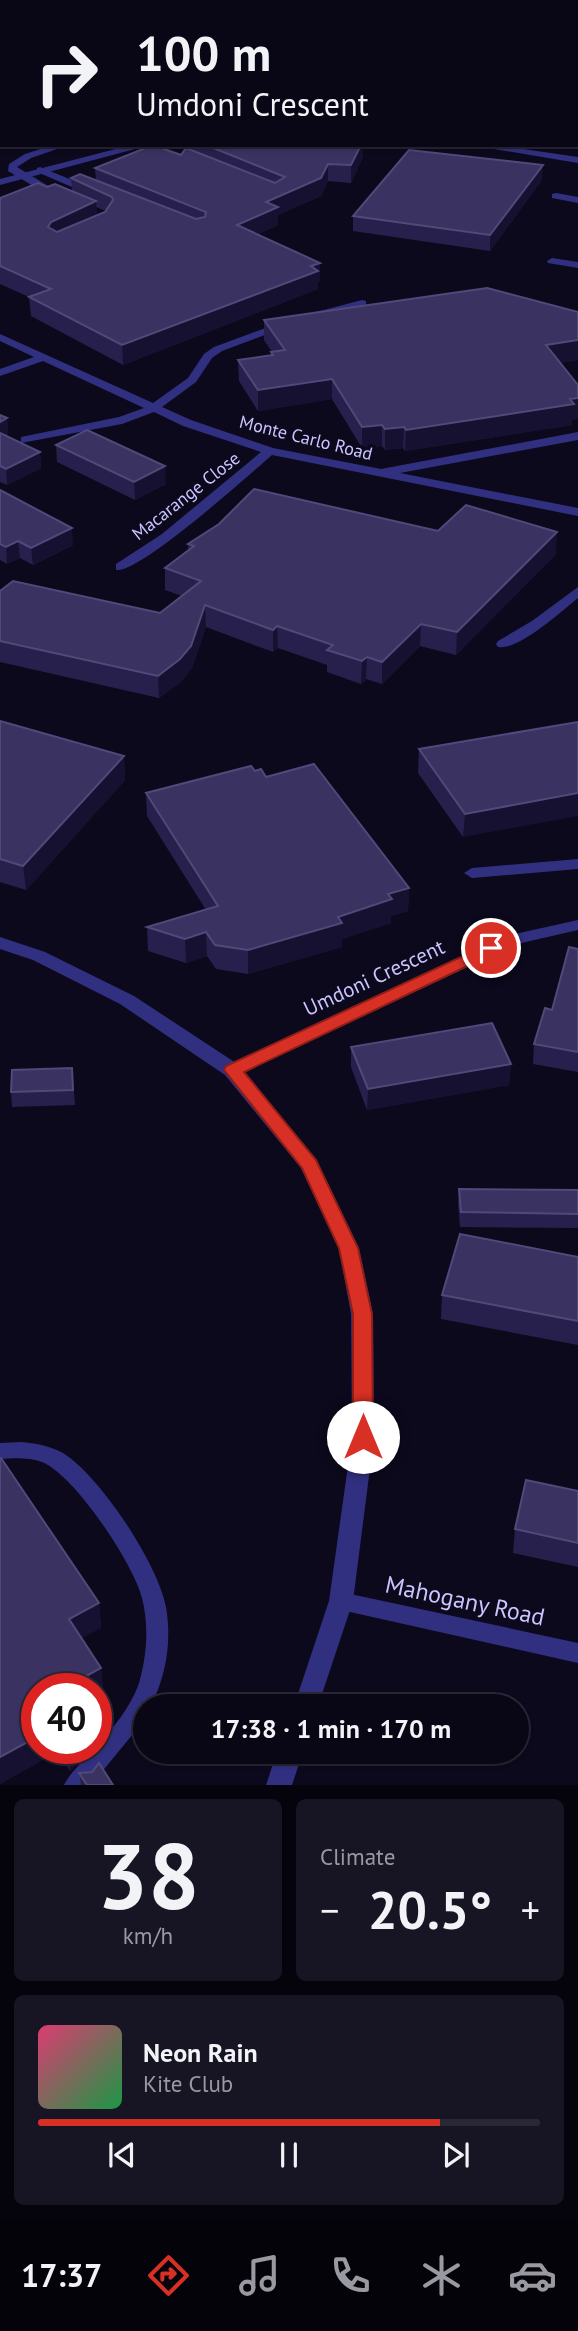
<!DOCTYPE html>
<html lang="en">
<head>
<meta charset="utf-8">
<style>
  :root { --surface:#090716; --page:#171523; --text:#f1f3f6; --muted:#9999a1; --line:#292835; --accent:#d93025 }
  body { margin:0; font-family:"PT Sans",sans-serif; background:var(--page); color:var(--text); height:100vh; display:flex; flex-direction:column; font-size:26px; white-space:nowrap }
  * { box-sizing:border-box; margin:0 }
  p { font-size:23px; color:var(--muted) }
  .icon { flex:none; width:38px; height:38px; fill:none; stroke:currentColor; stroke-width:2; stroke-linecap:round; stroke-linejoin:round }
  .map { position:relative; height:1785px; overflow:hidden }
  .panel { display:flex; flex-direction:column; gap:14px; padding:14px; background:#05040c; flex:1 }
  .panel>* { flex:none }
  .top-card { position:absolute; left:0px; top:0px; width:579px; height:147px; box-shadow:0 2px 5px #0004,0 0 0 2px var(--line); background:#090716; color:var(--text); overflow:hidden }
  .speed { position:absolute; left:21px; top:1673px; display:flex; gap:14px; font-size:35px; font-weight:700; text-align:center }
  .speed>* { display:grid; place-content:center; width:91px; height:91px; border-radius:50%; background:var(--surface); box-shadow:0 2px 5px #0004,0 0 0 2px var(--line); line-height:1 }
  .speed .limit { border:10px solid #d22; background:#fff; color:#111 }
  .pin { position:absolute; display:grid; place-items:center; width:60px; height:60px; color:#fff; margin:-30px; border:4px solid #fff; border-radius:50%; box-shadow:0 2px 7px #0007 }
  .me { position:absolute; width:77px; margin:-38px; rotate:0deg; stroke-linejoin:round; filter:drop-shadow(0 0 5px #0008) }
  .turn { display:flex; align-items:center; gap:24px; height:147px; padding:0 21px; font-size:32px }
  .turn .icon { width:91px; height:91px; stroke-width:2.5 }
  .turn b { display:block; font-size:49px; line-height:60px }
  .big { font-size:52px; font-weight:600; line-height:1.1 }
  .panel .tile { flex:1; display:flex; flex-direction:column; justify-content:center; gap:10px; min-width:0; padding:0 24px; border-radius:10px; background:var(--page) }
  .panel .dial { align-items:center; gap:0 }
  .dial b { font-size:91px; line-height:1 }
  .song { display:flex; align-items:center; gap:21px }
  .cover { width:84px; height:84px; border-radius:10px; background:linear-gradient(135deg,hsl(340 70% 55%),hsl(140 70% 35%)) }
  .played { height:7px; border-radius:4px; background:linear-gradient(90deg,var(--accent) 80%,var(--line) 80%) }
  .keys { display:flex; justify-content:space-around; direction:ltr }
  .heat { display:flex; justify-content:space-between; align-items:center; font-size:38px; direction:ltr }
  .panel .tiles { flex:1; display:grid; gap:14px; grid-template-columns:1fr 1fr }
  .tile:last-child { grid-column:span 2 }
  .trip { position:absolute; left:133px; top:1694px; width:396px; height:70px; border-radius:35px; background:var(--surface); box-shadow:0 2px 5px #0004,0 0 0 2px var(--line); font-weight:600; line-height:70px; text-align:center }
  .menu { display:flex; height:112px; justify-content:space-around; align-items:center; background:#040309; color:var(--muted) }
  .menu .icon { width:49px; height:49px }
  .menu .current { color:var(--accent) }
  .menu b { font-size:32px; color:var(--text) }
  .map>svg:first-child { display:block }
</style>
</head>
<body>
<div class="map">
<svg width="578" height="1785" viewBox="0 0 578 1785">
  <rect width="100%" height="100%" fill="#0c091d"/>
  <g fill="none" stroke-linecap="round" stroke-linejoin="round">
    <!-- service -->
    <g fill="#313080" fill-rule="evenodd">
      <polygon points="0,23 2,24 2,31 0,30"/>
      <polygon points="53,145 69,145 31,158 17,167 58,192 58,196 50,196 8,171 9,164 25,154"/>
      <polygon points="470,145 496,145 578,157 578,163"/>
      <polygon points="40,167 94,189 95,191 86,193 37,172 37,168"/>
      <polygon points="556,193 578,197 578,203 552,198 552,194"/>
      <polygon points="552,258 578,262 578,268 548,263 547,261"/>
      <polygon points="362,300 366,301 366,305 306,319 301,316"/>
      <path d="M282,322L288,325L286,327L222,351L212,358L196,382L162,407L191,420L273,448L381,469L578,432V440L400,473L578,508V516L272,455C249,475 139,574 116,570V564L162,534L261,452L183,426L154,412L122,424L21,443V437L119,417L144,408L43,361L0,376V369L34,357L0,341V334L153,403L188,378L204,354L214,347Z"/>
      <path d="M578,587V598C562,611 518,651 498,647L496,644L498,641L532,621Z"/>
      <polygon points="578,859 578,869 472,878 464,873 472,868"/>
      <polygon points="578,920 578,930 517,944 238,1074 226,1074 223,1070 226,1066 506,936"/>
      <path d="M21,1442C35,1443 50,1446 63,1453C100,1476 158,1564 166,1607C172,1642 166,1675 151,1706H145V1717L142,1723L91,1785H64C71,1771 85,1760 95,1748C111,1731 131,1707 139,1683C147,1656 149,1625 142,1598C134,1565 75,1475 42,1462C30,1457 13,1458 0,1459V1443Z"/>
      <polygon points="341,1592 578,1643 578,1663 341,1610 333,1608 330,1601 333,1594"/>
    </g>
    <!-- minor -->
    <polygon fill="#313080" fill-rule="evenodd" points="131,145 150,145 0,185 0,179"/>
    <!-- tertiary -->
    <g fill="#313080" fill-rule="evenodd">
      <polygon points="0,937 45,952 134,996 239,1065 316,1159 359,1248 373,1314 374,1437 353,1601 318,1706 294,1706 329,1601 352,1437 351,1314 339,1248 301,1168 225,1075 120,1004 33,960 0,949"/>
      <polygon points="277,1752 303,1752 292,1785 266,1785"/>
    </g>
  </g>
  <!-- wall -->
  <g fill="#28204c" fill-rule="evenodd">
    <path d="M192,145H363V157L351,183L328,181L321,196L278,215V225L258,234L320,263V281L318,282V289L123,365L31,316L29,297L0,284V198L47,187L72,191L71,178L96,180L95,168L181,155L192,150ZM96,207L106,211L97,216Z"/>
    <polygon points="542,180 490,251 353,231 353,216"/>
    <polygon points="578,312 578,360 560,363 572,420 572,425 405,451 403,448 385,450 382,446 362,448 332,399 258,411 239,381 238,360 271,356 271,352 272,352 264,340 264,320"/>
    <polygon points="0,415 7,418 8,434 6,436 40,452 41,468 7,485 0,482"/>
    <polygon points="56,445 166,484 135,500 57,462"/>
    <polygon points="0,490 73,545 33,565 20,558 7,564 0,560"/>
    <polygon points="438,531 556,554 456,655 420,646 382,684 366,679 361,684 327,672 327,665 278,648 273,652 206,627 192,668 181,682 159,698 0,662 0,591 160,613 182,596 165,590 165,568 188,550 188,544"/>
    <polygon points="0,721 124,756 125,780 26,890 0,882"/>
    <polygon points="578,722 463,837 418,773 419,749"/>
    <polygon points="255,771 266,777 409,888 408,911 391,916 391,923 342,939 342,947 248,974 216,969 207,956 186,963 148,951 147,927 206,910 147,816 146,793"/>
    <polygon points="578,949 578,1072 533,1064 534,1044 552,1010"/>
    <polygon points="351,1047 511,1064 509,1085 367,1110 351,1067"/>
    <polygon points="72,1068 75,1105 12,1107 11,1092"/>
    <polygon points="459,1189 578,1190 578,1228 460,1227 458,1204"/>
    <polygon points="578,1257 578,1345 441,1319 442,1295"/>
    <polygon points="0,1458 1,1458 99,1603 101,1628 81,1638 101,1668 103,1692 96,1696 96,1689 37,1689 37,1748 85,1748 86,1754 70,1771 58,1751 0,1784"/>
    <polygon points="578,1491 578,1567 513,1553 515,1529"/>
    <polygon points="79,1773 113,1785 81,1785"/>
  </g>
  <!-- shaded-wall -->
  <g fill="#161031">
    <polygon points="0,129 2,129 2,144 0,145"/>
    <polygon points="361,145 363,145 363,157 351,183 351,165"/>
    <polygon points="328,164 328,181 321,196 278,215 278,225 237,243 237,225 266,202"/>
    <polygon points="543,165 542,180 490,251 490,235"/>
    <polygon points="96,201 97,219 52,241 48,227 51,222"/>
    <polygon points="320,263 320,281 318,282 318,289 123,365 122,345"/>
    <polygon points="578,340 578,360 545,366 546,345"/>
    <polygon points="332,379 332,399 258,411 258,390"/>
    <polygon points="578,398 578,419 572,420 572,425 405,451 406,430"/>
    <polygon points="7,418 8,434 0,438 0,422"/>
    <polygon points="382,425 382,446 362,448 362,427"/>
    <polygon points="404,427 403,448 385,450 385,429"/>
    <polygon points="40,452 41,468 7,485 6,469"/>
    <polygon points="165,466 166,484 135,500 134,482"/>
    <polygon points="72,528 73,545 33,565 31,548"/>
    <polygon points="557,532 556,554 456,655 457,632"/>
    <polygon points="18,541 20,558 7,564 6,547"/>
    <polygon points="205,605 206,627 192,668 181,682 159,698 158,676"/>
    <polygon points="421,624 420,646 382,684 382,662"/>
    <polygon points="277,626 278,648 273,652 273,630"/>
    <polygon points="367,657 366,679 361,684 362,661"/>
    <polygon points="124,756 125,780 26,890 23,866"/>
    <polygon points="578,793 578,816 463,837 465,814"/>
    <polygon points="409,888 408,911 391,916 391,923 342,939 342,947 248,974 248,950 338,917 388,894"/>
    <polygon points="206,932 207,956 186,963 185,939"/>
    <polygon points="511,1064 509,1085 367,1110 368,1089"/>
    <polygon points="99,1603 101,1628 71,1644 69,1619"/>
    <polygon points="101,1668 103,1692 96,1696 96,1689 63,1689"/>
    <polygon points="37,1737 37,1748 57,1748 58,1751 0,1784 0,1757"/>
    <polygon points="68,1748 85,1748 86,1754 70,1771"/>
  </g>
  <!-- building -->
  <g fill="#3a3260" stroke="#504979" stroke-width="2">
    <polygon points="15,0 176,0 179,2 18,2"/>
    <polygon points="0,67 2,68 2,129 0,129"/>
    <polygon points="153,145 181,155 186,148 275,183 285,177 206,145 361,145 351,165 328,164 321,178 266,202 278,207 237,225 320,263 311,266 318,271 122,345 29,297 51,289 0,266 0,198 38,183 47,187 55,184 96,201 51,222 48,227 57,232 105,212 113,200 112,197 71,178 80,174 196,219 205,217 206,212 95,168"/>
    <polygon points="409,150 543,165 490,235 353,216"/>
    <polygon points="487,288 578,312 578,340 546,345 578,385 578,398 570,399 574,404 406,430 404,427 385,429 382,425 362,427 332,379 258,390 238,360 273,355 271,352 285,350 264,320"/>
    <polygon points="0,415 7,418 0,422"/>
    <polygon points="87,430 165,466 134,482 56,445"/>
    <polygon points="0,433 40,452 6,469 0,466"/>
    <polygon points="254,489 438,531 466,505 557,532 457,632 421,624 382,662 367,657 362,661 327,650 333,645 277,626 273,630 205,605 191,646 180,659 158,676 0,641 0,591 13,581 160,613 201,581 165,568 194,546 188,544 219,524"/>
    <polygon points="0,490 72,528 31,548 18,541 6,547 0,544"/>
    <polygon points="0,721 124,756 23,866 0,859"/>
    <polygon points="578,722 578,793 465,814 419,749"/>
    <polygon points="314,764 409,888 388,894 392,899 338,917 342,923 248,950 215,945 206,932 185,939 147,927 218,906 146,793 251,766 255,771 261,769 266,777"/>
    <polygon points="569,947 578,949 578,1052 534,1044 545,1008 552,1010"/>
    <polygon points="492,1023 511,1064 368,1089 351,1047"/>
    <polygon points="72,1068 73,1090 11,1092 12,1070"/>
    <polygon points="459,1189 578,1190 578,1214 461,1212"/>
    <polygon points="460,1234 578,1257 578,1321 442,1295"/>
    <polygon points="0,1458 1,1458 99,1603 69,1619 101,1668 63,1689 37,1689 37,1737 0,1757"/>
    <polygon points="526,1480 578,1491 578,1543 515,1529"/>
    <polygon points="99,1763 113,1785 87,1785 79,1773 92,1772"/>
  </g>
  <!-- route -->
  <polygon fill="#d93025" stroke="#8d1f18" stroke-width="2" points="491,943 497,945 497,952 244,1072 316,1160 358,1248 372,1314 373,1437 370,1443 356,1443 353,1437 353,1314 339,1248 302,1168 224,1070 226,1066"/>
  <g text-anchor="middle" stroke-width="7" stroke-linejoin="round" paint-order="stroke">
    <!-- far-street labels -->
    <g font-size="18" fill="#cac5ff" stroke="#0c091d">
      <text transform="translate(306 438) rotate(14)" y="6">Monte Carlo Road</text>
      <text transform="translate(186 496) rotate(-38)" y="6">Macarange Close</text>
    </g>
    <!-- street labels -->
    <g font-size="21" fill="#cac5ff" stroke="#0c091d">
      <text transform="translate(374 978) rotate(-25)" y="7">Umdoni Crescent</text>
    </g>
    <!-- near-street labels -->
    <g font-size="24" fill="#cac5ff" stroke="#0c091d">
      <text transform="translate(465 1601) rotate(12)" y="8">Mahogany Road</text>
    </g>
  </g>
</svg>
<div class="speed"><div class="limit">40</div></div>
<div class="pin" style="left:491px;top:948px;background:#d93025"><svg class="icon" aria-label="arrive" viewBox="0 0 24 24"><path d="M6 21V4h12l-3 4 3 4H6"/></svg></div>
<svg class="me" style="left:363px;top:1437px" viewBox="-20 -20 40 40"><circle r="19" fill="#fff"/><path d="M0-13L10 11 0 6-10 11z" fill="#d93025"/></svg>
<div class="trip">17:38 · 1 min · 170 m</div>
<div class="top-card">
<div class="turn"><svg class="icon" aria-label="right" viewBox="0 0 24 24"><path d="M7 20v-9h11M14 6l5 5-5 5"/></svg><div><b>100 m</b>Umdoni Crescent</div></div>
</div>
</div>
<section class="panel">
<div class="tiles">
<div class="tile dial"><b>38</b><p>km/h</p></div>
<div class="tile"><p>Climate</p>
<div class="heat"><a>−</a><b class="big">20.5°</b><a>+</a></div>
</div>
<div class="tile">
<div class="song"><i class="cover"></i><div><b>Neon Rain</b><p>Kite Club</p></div></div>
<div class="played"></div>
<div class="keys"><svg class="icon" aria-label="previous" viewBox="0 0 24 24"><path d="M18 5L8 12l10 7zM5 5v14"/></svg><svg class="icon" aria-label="pause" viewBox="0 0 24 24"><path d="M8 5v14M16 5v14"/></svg><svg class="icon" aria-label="next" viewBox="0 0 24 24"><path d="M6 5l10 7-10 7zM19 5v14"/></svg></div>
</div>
</div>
</section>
<nav class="menu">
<b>17:37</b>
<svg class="icon current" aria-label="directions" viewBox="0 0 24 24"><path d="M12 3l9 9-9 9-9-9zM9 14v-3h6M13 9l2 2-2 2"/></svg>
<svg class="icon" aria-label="music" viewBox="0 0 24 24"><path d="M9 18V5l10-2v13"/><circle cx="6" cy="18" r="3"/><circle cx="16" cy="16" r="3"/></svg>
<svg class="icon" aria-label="phone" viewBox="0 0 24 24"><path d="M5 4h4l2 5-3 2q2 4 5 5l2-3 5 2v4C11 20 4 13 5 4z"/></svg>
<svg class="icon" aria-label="climate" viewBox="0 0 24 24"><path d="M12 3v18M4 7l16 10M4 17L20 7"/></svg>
<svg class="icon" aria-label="car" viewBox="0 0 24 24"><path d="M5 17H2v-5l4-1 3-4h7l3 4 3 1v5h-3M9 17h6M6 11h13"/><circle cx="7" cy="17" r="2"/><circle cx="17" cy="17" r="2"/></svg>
</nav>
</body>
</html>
